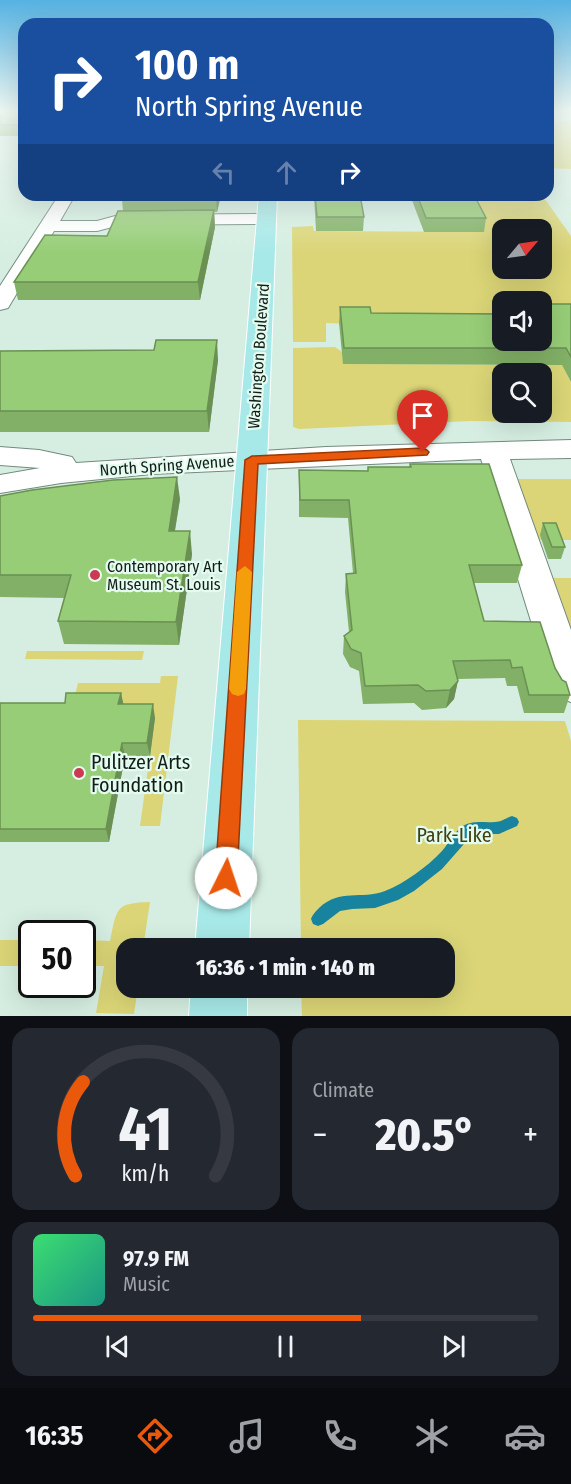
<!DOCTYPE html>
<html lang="en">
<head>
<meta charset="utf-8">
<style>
  :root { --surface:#171b24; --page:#242831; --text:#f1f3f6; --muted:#9ea1a6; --line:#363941; --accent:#ea580c }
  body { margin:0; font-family:"Fira Sans Condensed",sans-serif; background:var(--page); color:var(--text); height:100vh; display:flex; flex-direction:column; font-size:22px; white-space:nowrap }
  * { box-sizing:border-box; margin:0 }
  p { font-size:20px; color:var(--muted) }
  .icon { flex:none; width:33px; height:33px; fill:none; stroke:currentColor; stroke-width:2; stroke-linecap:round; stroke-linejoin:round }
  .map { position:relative; height:1016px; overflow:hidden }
  .drawer { display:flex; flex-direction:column; gap:12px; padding:12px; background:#0d0f14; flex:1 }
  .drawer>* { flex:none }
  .guide { position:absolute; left:18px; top:18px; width:536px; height:183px; border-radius:18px; box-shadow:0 6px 24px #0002; background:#1a4fa0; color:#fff; overflow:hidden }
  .needle { width:39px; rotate:61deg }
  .fabs { position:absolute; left:492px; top:219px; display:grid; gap:12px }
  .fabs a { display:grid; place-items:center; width:60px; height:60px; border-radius:12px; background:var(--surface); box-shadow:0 6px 24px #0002; font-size:30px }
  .speed { position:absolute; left:18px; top:920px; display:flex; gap:12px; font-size:30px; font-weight:700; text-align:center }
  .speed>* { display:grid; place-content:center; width:78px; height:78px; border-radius:50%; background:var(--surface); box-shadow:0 6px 24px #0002; line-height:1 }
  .speed .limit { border:3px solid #111; border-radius:9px; background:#fff; color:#111 }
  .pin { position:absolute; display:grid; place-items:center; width:51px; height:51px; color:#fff; margin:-62px -26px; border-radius:50% 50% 50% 0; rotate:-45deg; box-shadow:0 0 6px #0007 }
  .pin .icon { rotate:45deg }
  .me { position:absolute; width:66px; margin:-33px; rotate:4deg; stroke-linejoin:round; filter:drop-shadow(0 0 4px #0008) }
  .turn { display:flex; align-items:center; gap:21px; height:126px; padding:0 18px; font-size:27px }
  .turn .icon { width:78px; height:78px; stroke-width:2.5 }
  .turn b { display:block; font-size:42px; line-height:51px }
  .lanes { display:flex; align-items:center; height:57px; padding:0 18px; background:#0003; justify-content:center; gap:30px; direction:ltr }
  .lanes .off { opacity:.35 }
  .big { font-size:45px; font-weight:800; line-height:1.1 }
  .drawer .tile { flex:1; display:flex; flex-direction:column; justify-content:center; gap:9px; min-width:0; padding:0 21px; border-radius:18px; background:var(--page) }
  .drawer .dial { align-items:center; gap:0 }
  .dial svg { height:156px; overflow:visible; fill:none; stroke:var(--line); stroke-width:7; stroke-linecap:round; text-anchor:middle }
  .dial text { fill:var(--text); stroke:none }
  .song { display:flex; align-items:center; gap:18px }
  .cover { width:72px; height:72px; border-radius:9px; background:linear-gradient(135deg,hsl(140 70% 55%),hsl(170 70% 35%)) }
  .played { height:6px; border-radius:3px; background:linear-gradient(90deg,var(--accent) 65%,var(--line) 65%) }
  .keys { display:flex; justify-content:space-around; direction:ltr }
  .heat { display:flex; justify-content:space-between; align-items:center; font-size:33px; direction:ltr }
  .drawer .tiles { flex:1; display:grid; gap:12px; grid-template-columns:1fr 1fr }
  .tile:last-child { grid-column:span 2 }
  .trip { position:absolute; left:116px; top:938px; width:339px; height:60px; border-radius:18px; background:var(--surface); box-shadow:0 6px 24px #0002; font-weight:800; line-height:60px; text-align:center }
  .tab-bar { display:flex; height:96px; justify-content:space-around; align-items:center; background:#090b0e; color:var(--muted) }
  .tab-bar .icon { width:42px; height:42px }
  .tab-bar .selected { color:var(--accent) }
  .tab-bar b { font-size:27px; color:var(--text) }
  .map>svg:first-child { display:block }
</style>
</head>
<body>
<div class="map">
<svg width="571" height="1016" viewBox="0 0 571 1016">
  <rect width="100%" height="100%" fill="#d6eee2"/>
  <!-- green -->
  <g fill="#dbd577" fill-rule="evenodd">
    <polygon points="548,121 571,121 571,169 548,168"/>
    <path d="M464,195H542L571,236V319H542V302H502V330L326,323V342H293L292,227L313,226L314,231L484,232ZM502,230H542V268H502Z"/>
    <path d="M335,347L342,352L344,364L562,365L571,382V422L471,421L299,429L293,427V348ZM502,374H542V412H502Z"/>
    <polygon points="510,479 571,479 571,540 532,540"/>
    <polygon points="546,578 571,578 571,649"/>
    <polygon points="27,651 144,651 142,660 25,659"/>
    <polygon points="161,676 178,676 160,826 140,826 155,718 72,707 78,683 160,683"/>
    <polygon points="298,720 565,721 571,741 571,1016 302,1016 301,987 444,987 444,948 301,948"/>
    <path d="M150,902L143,948H126V987H138L134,1014L96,1013L104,966H83V940L110,941C117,908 115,903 150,902Z"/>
    <rect x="0" y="940" width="31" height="26"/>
  </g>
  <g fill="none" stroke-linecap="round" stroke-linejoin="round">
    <!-- stream -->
    <path fill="#17839e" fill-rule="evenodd" d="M512,816L517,818L519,822L517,826L499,834H478L471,836L442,869L414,891L398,900L375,908L352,909L340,911L323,924L318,926L313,924L311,919C313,914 315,912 319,908C340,888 361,900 385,891C405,883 427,867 442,851C449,843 454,832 463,826C474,820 483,823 495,822C501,822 506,818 512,816Z"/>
    <!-- minor casing -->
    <g stroke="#738a7e" stroke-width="2">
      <g id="minor">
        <polygon points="59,195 75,195 60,221 97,221 119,215 266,214 272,215 275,219 272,223 266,224 120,225 97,231 54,231 11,303 8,308 0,310 0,286"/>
        <polygon points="571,440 571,458 510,459 571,630 571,702 557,697 551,686 481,459 152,474 61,483 0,493 0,475 40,468 0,465 0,447 39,450 72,457 76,463 326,447"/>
      </g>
    </g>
    <!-- major casing -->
    <g stroke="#fff" stroke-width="2">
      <g id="major">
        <polygon points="259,195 277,195 249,948 195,948"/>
        <polygon points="191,987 247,987 247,1016 189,1016"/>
      </g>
    </g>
    <!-- minor -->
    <use href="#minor" fill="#fff" fill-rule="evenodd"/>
    <!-- major -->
    <use href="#major" fill="#a7e9e8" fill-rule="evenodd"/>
  </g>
  <!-- wall -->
  <g fill="#82b066">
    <polygon points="24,111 24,136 0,136 0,116"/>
    <polygon points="101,195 221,195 217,212 214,212 215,227 200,300 18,300 14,282 107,236 123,211 122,199 102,199"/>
    <polygon points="314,195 360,195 364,217 363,231 316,231"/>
    <polygon points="410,195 474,195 486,218 484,232 424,232"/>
    <polygon points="544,304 571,304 571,382 562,365 343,364 339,323 340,307 371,313 542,314"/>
    <polygon points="0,351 218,360 209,432 0,432"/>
    <polygon points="410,464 522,565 517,583 474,583 484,621 555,668 570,695 564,713 524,713 517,686 507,686 505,678 458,679 454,699 446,708 422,710 414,703 363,704 359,671 350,667 343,654 344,636 349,632 345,592 346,574 353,573 348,518 299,517 299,470 368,471 409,467"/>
    <polygon points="0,496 180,499 175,531 192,554 179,645 64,644 58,621 64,598 0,597"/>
    <polygon points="543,523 565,547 561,559 548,559 540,535"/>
    <polygon points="121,693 123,704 155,718 150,756 125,756 109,842 0,842 0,703 65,703"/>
  </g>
  <!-- shaded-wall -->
  <g fill="#6a9053">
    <polygon points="217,195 221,195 217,212 216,197"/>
    <polygon points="214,210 215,227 200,300 198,282"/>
    <polygon points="217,340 218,360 209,432 207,411"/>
    <polygon points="177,477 180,499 171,553 169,531"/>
    <polygon points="190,531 192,554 179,645 176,622"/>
    <polygon points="458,681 454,699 446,708 450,690"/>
    <polygon points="121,693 124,707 118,704"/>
    <polygon points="153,704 155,718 150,756 147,743"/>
    <polygon points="122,743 125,756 109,842 106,829"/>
  </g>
  <!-- building -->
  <g fill="#97cd77" stroke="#6a9053" stroke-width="1.5">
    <polygon points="8,111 24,111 24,125 0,125 0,116 4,115"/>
    <polygon points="122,195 217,195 216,197 122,197"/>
    <polygon points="315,195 360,195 364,217 317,217"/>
    <polygon points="417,195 474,195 486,218 426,218"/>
    <polygon points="214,210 198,282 14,282 45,235 107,236 118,211"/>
    <polygon points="544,304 571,304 571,357 566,348 344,348 340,307 370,307 371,313 502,314 502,340 542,340 542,314 550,314"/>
    <polygon points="156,340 217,340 207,411 0,411 0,351 154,350"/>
    <polygon points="410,464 489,464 522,565 469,565 484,621 540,622 555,668 562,680 566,682 570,695 529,695 522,667 512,668 510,660 453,661 458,681 450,690 426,691 418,685 365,686 361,653 351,649 344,636 352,630 346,574 356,573 349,500 300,500 299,470 368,471 368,467 411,467"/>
    <polygon points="177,477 169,531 190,531 176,622 58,621 71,575 0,575 0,496 32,490 113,480"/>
    <polygon points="543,523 556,523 565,547 552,547"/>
    <polygon points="66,693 121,693 118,704 153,704 147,743 122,743 106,829 0,829 0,703 65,703"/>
  </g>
  <!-- sky -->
  <linearGradient id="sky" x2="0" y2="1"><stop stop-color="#55b2e2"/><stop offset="0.44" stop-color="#edf7f2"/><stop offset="1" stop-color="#edf7f2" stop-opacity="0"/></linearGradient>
  <rect width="571" height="253" fill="url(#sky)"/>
  <!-- route -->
  <polygon fill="#ea580c" stroke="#983908" stroke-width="1.5" points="423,448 427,450 429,452 427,455 258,464 237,878 234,885 226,889 219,885 215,878 245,460 252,456"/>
  <!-- slow -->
  <polygon fill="#f59e0b" points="245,566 252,572 246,689 244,694 238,696 232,694 229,689 237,572"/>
  <!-- markers -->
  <g fill="#ca3a51" stroke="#e3fcef" stroke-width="2">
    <circle cx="95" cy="575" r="6"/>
    <circle cx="79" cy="773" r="6"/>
  </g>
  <g text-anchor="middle" stroke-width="4.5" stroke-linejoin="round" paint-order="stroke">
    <!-- street labels -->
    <g font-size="16" fill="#131c18" stroke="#e3fcef">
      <text transform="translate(258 356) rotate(-86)" y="6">Washington Boulevard</text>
      <text transform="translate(167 465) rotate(-4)" y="6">North Spring Avenue</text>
    </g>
    <!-- poi labels -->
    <g font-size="16" fill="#131c18" stroke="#e3fcef" text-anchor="start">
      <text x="107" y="572">Contemporary Art<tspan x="107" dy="18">Museum St. Louis</tspan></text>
    </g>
    <!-- near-poi labels -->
    <g font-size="20" fill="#131c18" stroke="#e3fcef" text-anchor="start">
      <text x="91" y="769">Pulitzer Arts<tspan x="91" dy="23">Foundation</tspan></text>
    </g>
    <!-- near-park labels -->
    <g font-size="20" fill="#413e11" stroke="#e3fcef">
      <text x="454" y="842">Park-Like</text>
    </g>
  </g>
</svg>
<div class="fabs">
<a><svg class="needle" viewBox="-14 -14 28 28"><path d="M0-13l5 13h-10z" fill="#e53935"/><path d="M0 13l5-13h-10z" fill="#9ea1a6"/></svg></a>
<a><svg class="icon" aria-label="sound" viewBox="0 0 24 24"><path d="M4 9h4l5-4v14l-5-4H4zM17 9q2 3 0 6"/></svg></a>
<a><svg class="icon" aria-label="search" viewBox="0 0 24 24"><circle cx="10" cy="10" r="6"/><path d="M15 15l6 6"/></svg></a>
</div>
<div class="speed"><div class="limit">50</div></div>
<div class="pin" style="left:423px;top:452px;background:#d93025"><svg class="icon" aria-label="arrive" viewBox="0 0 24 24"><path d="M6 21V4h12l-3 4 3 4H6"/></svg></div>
<svg class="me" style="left:226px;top:878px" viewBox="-20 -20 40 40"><circle r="19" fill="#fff"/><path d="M0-13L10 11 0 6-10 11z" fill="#ea580c"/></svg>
<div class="trip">16:36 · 1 min · 140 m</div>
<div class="guide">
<div class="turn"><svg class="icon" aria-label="right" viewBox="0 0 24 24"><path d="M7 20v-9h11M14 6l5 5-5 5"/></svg><div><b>100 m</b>North Spring Avenue</div></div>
<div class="lanes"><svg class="icon off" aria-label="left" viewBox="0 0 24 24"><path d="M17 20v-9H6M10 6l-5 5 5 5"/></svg><svg class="icon off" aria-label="ahead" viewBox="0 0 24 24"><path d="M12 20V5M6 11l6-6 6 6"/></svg><svg class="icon" aria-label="right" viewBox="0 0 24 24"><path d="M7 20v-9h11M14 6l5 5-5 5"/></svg></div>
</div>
</div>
<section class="drawer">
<div class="tiles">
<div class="tile dial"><svg viewBox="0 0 100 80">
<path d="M14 69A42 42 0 1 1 86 69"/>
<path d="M14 69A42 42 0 0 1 18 21" stroke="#ea580c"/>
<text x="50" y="56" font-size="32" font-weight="700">41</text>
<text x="50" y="72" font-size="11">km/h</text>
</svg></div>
<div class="tile"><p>Climate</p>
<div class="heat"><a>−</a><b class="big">20.5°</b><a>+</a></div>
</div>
<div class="tile">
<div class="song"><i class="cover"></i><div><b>97.9 FM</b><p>Music</p></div></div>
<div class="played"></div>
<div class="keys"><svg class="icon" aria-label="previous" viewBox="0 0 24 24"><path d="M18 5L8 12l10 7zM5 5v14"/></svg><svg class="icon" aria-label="pause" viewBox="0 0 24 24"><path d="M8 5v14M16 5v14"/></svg><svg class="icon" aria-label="next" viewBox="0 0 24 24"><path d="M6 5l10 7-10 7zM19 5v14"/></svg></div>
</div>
</div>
</section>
<nav class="tab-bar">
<b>16:35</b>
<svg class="icon selected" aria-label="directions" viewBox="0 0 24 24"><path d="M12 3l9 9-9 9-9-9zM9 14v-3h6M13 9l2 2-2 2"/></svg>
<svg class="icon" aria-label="music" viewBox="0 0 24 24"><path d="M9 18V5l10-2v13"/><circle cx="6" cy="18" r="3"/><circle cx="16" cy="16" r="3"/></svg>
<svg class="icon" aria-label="phone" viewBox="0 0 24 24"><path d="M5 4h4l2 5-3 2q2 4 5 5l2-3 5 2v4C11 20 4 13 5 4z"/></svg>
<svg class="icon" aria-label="climate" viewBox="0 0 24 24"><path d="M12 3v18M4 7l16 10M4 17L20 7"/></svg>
<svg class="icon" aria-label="car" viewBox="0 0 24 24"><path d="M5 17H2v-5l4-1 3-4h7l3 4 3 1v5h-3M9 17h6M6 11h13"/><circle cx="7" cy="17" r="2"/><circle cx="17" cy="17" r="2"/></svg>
</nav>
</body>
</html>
